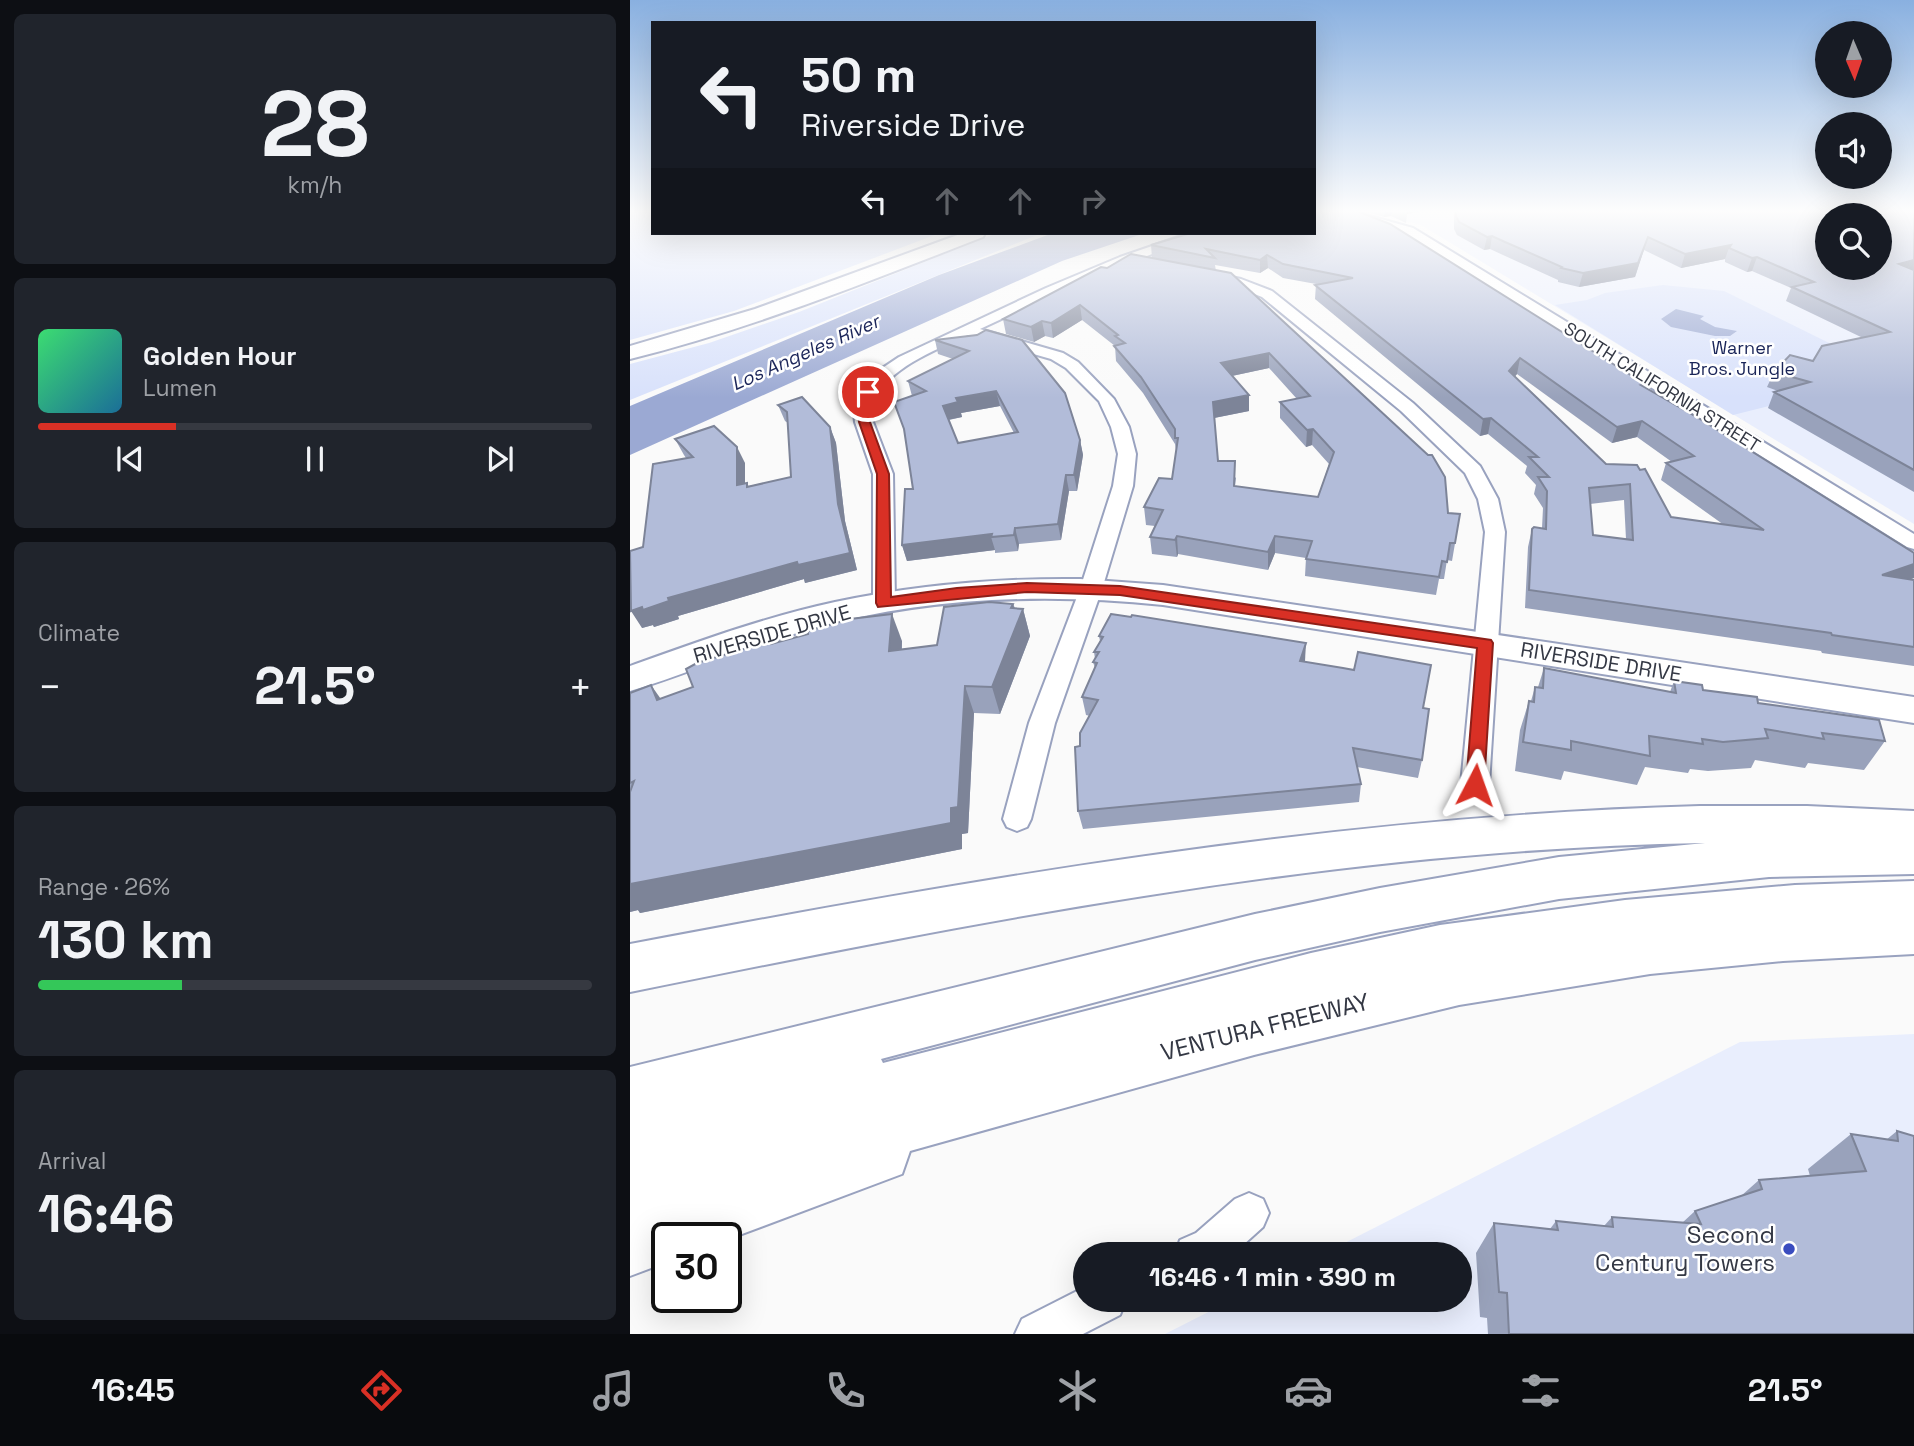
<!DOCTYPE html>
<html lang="en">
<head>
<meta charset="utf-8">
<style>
  :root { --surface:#171b24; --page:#20242c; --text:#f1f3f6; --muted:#9ea1a6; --line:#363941; --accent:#d93025 }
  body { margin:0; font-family:"Space Grotesk",sans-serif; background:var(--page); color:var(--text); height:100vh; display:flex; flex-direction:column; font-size:26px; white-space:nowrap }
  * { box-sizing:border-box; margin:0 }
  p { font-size:23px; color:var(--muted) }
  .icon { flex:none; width:38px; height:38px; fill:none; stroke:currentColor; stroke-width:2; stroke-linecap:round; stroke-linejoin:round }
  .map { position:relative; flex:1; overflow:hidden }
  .panel { display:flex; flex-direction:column; gap:14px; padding:14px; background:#0d0f14; width:630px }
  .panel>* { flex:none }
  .hud { position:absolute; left:21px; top:21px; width:665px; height:214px; border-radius:0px; box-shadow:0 7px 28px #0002; background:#171b24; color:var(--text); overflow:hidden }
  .needle { width:46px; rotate:178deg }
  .buttons { position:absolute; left:1185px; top:21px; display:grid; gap:14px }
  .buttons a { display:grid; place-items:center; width:77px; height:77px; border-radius:50%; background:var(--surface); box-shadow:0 7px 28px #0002; font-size:35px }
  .speed { position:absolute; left:21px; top:1222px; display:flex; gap:14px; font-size:35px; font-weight:700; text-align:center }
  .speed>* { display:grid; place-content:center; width:91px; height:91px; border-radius:50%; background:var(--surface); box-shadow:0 7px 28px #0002; line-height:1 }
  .speed .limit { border:4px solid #111; border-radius:10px; background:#fff; color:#111 }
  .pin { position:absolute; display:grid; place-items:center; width:60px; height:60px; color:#fff; margin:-30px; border:4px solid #fff; border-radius:50%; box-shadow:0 2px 7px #0007 }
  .me { position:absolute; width:77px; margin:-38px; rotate:4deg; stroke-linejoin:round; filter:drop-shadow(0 0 5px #0008) }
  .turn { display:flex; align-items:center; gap:24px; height:147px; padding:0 35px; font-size:32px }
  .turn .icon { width:91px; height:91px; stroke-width:2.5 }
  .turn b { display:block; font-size:49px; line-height:60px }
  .lanes { display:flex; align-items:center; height:66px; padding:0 35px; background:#0003; justify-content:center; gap:35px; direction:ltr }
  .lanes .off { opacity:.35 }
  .big { font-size:52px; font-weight:700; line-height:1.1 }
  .panel .tile { flex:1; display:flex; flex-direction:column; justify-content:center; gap:10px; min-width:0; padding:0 24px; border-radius:10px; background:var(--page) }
  .panel .dial { align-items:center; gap:0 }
  .dial b { font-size:91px; line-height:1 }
  .song { display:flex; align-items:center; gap:21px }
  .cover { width:84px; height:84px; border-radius:10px; background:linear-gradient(135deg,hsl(140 70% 55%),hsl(200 70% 35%)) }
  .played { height:7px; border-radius:4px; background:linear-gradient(90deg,var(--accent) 25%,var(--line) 25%) }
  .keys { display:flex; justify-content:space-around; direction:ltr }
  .heat { display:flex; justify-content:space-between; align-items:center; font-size:38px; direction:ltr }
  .charge { height:10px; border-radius:5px; background:linear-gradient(90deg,#34c759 26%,var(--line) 0) }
  .trip { position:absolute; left:443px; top:1242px; width:399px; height:70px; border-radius:35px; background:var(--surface); box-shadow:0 7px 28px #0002; font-weight:700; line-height:70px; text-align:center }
  .tabs { display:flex; height:112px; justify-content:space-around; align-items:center; background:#090b0e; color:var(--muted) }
  .tabs .icon { width:49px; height:49px }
  .tabs .active { color:var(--accent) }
  .tabs b { font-size:32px; color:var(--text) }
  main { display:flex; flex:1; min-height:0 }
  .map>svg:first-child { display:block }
</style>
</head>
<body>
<main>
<section class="panel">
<div class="tile dial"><b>28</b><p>km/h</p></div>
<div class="tile">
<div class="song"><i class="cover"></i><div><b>Golden Hour</b><p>Lumen</p></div></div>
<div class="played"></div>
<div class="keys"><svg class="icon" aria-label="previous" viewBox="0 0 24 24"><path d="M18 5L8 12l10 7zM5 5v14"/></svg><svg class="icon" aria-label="pause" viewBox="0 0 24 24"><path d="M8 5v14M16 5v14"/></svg><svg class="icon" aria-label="next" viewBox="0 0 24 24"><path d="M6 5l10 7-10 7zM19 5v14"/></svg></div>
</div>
<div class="tile"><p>Climate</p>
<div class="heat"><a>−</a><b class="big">21.5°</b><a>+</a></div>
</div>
<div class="tile"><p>Range · 26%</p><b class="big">130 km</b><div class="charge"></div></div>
<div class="tile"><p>Arrival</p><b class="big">16:46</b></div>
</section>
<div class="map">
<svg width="1284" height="1334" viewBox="0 0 1284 1334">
  <rect width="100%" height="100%" fill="#fafafa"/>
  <!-- built -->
  <g fill="#e9eefd" fill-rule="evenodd">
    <path d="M750,211H1284V524L791,225L760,217ZM1197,215H1250V268H1197Z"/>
    <polygon points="1284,1034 1284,1334 535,1334 602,1300 830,1300 830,1255 691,1255 1110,1042"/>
  </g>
  <!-- green -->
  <g fill="#d8e1fb">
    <polygon points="0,211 23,211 23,233 310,233 104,311 0,340"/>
    <polygon points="367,233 412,233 0,400 0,364 79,343 169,312"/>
    <polygon points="1033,285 1094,291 1264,375 1103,415 925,305 957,300 975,293"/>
  </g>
  <!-- water -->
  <g fill="#9ba9d3">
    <polygon points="423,233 515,233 432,261 0,455 0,406 309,275"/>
    <polygon points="1046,309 1074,316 1070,319 1085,327 1107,331 1100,336 1085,336 1041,327 1031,319"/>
  </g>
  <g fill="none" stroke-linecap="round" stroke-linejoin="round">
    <!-- street casing -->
    <g stroke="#99a2bf" stroke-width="4">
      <g id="street">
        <polygon points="684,211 733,214 783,228 1284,534 1284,549 1277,547 775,234 733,222 684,218"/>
        <path d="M560,233H577L462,277L350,329L433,353L448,362L484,399L499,427L506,454L503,486L472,589L425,723L401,819L397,827L387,831L377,827L373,819L399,723L450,589L483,486L488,454L481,427L469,401L436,368L421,359L338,335C302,352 259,367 241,404L243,422L263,474L265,603L262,608L254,610L246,608L243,603V474L225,422L223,404L245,373L269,357L416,288L490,257Z"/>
        <polygon points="581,273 611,279 642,291 783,403 850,466 868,499 875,532 859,785 855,793 845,796 835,793 831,785 855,532 848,499 835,473 771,411 632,297 602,285 576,280 574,277"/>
        <polygon points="619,1193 633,1199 639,1213 633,1227 602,1255 545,1255 550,1240 566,1233 605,1199"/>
        <polygon points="455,1287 455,1300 496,1300 490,1315 453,1334 385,1334 392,1319"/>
      </g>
    </g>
    <!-- secondary casing -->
    <g stroke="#99a2bf" stroke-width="4">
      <g id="secondary">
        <path d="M333,233H355L353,237C237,282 121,329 0,359V346L125,309Z"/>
        <path d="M450,579L533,585L1284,697V723L533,605C415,593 295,597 181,629C119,646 61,673 0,691V666C67,642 135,617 205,602C286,585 367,578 450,579Z"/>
      </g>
    </g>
    <!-- highway casing -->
    <g stroke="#99a2bf" stroke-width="4">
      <path id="highway" d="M1070,806H1177L1284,811V874L1139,877L929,899L750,932L625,960L251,1059L253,1063L681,953L810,925L995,900L1165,885L1284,881V954L1153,961L1020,974L829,1005L624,1055L280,1151L272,1174L96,1240V1237H37V1262L0,1276V1067L625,914L750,888L929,857L1075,843C712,849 355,920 0,992V944C354,877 708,816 1070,806Z"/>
    </g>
    <!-- street -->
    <use href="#street" fill="#fff" fill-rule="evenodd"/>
    <!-- secondary -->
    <use href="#secondary" fill="#fff" fill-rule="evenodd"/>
    <!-- highway -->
    <use href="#highway" fill="#fff" fill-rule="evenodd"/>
  </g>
  <!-- wall -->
  <g fill="#99a2bb" fill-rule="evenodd">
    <path d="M684,211H792L777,214L776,223L761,216L754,217L733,211H720L1015,384L1014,387L1284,553V578L1280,579L1284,580V666L1192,653L1191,651L895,608L898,547L902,529L912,528L913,508L904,494L906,485L895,473L897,466L858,434L850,436L685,299L686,284L653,278L638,268L630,273L585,265L586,271L818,513L830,514L822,561L817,560L814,579H809L806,595L675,576L676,558L645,553L638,570L548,554L547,557L522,554L520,537L525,526L516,525L514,507L542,479L546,450L545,444L513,393L486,361L485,346L452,320L423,338L415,336L404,342L376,334L373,319L477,268L522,258L521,245ZM639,368L667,399L650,402V418L676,447L682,445L699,464L688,497L605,486L606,478L588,461L584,418L619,411L602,376ZM887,374L982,443L1007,437L1042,462L1036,463L1031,480L1094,525L1041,517L1010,470L976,464L885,376ZM994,500L996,539L963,535L960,504Z"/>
    <polygon points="824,211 1284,211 1284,492 1138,408 1144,392 1148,391 1137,387 1144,372 1183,361 1233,338 1156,301 1161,288 1122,271 1117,272 1095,262 1095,259 1051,268 1014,250 1005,277 949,287 928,282 928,280 873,255 860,249 854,250 827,235 824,229"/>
    <path d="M347,335L450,440L453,455L447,491H439L431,540L389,544L388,551L365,553V550L277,561L272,545L283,489L275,432L264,402L282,396L278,381L323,359L308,354L305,340ZM370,406L384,433L328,443L319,420L332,417L331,413Z"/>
    <polygon points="148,405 200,427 206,443 215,521 227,570 175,583 174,579 48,616 49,619 24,627 23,625 12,628 13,547 56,458 54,455 45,439 115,463 115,483 119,486 161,477 158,423 155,421"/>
    <polygon points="383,604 385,608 393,609 400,636 370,714 344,713 338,833 332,834 332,849 10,913 8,910 0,912 0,693 31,699 63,687 142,643 272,641 272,649 307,645"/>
    <polygon points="469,636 675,662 793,708 792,760 788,778 727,767 731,784 729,802 453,829 448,811 450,746 460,716 456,715 452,697 465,668 463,662 465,659 464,652 470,641"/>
    <polygon points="914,668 1040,692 1044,681 1073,690 1128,703 1255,741 1234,770 1178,763 1175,768 1125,760 1121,768 1078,771 1060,769 1058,773 1015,767 1007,785 934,771 931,780 885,771 890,730 899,701 901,701 905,687 908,687"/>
    <polygon points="1267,1131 1284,1334 858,1334 857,1318 850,1317 846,1253 864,1223 920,1229 926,1221 974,1226 982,1217 1052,1223 1065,1211 1111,1196 1129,1180 1180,1176 1178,1169 1221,1134 1256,1140"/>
  </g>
  <!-- shaded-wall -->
  <g fill="#7d8498">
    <polygon points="755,211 762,211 761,216 754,217"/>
    <polygon points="777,211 792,211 777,214"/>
    <polygon points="862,236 860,249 854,250 857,237"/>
    <polygon points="1018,237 1005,277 949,287 953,273"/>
    <polygon points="1101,245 1099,248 1095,259 1051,268 1055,254"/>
    <polygon points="637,255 638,268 630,273 630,260"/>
    <polygon points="1127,257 1122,271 1117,272 1122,258"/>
    <polygon points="1284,260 1284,273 1269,264"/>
    <polygon points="450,305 452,320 423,338 421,323"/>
    <polygon points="412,321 415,336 404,342 401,327"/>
    <polygon points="639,353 639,368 592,378 591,363"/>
    <polygon points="890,358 887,374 876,387 879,371"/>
    <polygon points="366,391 370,406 331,413 332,417 317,420 313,406 326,398"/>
    <polygon points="619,395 619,411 584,418 583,402"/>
    <polygon points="861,418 858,434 850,436 853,419"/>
    <polygon points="1012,421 1007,437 982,443 987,427"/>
    <polygon points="200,427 206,443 215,521 227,570 175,583 174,579 48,616 49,619 24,627 23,625 12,628 1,611 38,598 167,562 208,504"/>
    <polygon points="683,429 682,445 676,447 677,430"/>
    <polygon points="450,440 453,455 447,491 444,475"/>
    <polygon points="107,447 115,463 115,501 107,485"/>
    <polygon points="436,475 439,491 431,540 428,524"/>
    <polygon points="385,528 389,544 388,551 384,535"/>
    <polygon points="362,534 361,537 365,550 277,561 272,545"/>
    <polygon points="547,536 548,554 547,557 545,540"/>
    <polygon points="645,536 645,553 638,570 638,552"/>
    <polygon points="1284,564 1284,578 1241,593 1252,575"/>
    <polygon points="383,604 388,622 393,609 400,636 370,714 362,687 381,608"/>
    <polygon points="262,614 272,641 270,678 259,651"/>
    <polygon points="676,643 675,661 670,679 670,661"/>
    <polygon points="21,685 40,712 27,700"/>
    <polygon points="335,686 344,713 338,833 332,834 332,849 10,913 8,910 0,912 0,884"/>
  </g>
  <!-- building -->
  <g fill="#b2bcd9" stroke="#7d8498" stroke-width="2" fill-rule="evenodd">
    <path d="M684,211H727L760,224L1015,384L1011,385L1070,419L1284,553V564L1252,575L1284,580V647L1202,635L1201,633L899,590L902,529L904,527L916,529L917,491L908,477H919L899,457H908L861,418L853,419L685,285L723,278L653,264L637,255L630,260L576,249L585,258L521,245L561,233H684ZM890,358L987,427L1012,421L1064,456L1036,463L1134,530L1041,517L1015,469L1010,470L1007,465L976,464L879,371ZM1000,484L1003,540L963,535L959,488Z"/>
    <path d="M826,211H1284V260L1269,264L1284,270V470L1144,392L1180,382L1144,372L1160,355L1183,361L1192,346L1260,332L1162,287L1184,282L1127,257L1122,258L1099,248L1101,245L1055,254L1018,237L1008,263L953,273L931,268L932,267L875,242L862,236L857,237L829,222L826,216ZM1197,215H1250V268H1197Z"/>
    <path d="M501,254L601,273L798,455H802L815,477L818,513L830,514L825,543H820L817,562L812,561L809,577L676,559L682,541L645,536L638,552L547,536L545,540L520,537L533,510L514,507L529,478L542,479L548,438H545V429L511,377L484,346L495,343L485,336L488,335L450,305L421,323L412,321L401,327L373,319L471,267L477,268ZM639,353L680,396L650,402L677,430L683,429L704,452L688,497L604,486L605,461H588L583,402L619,395L591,363Z"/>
    <path d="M356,330L392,340L435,393L450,440L444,475H436L428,524L385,528L384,535L361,537L362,534L272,545L275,489H283L274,429L264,402L296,391L278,381L339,351L305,340L347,335ZM366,391L388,432L328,443L313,406L328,402L326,398Z"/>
    <polygon points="172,397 200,427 208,504 220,553 168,565 167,562 38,598 39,601 13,610 12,607 1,611 0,551 13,547 23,464 63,457 45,439 84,426 107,447 107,485 117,483 117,487 161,477 157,412 148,405"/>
    <polygon points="359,602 383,604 381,608 393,609 362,687 335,686 328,807 321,808 321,823 0,884 0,792 4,781 0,783 0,693 21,685 27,700 63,687 56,669 67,663 141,641 141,644 178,634 178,631 220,619 262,614 259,651 307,645 314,607"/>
    <polygon points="481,614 501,617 502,615 676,643 670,661 713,668 724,670 728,652 801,665 793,708 799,709 792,760 723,748 731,784 448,811 445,747 450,746 450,733 468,700 452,697 467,663 463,662 469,652 464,652 473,637 469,636"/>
    <polygon points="914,668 1046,693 1044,681 1072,685 1073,690 1127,697 1128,703 1249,720 1255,741 1192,733 1194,739 1135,729 1138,738 1093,742 1072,739 1073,744 1019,736 1020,756 941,741 941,750 893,742 899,701 904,702 905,687 913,688"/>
    <polygon points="1267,1131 1284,1136 1284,1334 879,1334 877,1293 869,1292 864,1223 928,1230 926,1221 983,1227 982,1217 1071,1224 1065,1211 1132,1189 1129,1180 1236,1171 1221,1134 1268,1141"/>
  </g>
  <!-- sky -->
  <linearGradient id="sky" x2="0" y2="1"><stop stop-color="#89b0e0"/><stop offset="0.53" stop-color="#fdfdfd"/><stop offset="1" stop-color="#fdfdfd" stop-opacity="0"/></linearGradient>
  <rect width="1284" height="398" fill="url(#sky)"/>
  <!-- route -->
  <polygon fill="#d93025" stroke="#8d1f18" stroke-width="2" points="234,389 243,392 238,404 240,422 259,474 261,597 327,588 397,583 490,586 861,640 863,643 854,785 851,790 838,790 836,785 847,648 490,595 397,592 248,607 246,603 247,474 229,422 227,404"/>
  <!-- markers -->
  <circle fill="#3a4cbf" stroke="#fff" stroke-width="2.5" cx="1159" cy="1249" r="7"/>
  <g text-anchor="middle" stroke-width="5" stroke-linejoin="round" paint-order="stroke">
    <!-- far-park labels -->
    <g font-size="18" fill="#1a2558" stroke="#fff">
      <text x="1112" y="354">Warner<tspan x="1112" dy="21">Bros. Jungle</tspan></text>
    </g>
    <!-- far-street labels -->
    <g font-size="18" fill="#343844" stroke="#fff">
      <text transform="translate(1032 387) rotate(32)" y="6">SOUTH CALIFORNIA STREET</text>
    </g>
    <!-- far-water labels -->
    <g font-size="19" font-style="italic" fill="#1b2559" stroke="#fff">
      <text transform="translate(175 352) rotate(-24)" y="7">Los Angeles River</text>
    </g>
    <!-- street labels -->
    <g font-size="21" fill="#343844" stroke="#fff">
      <text transform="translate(142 634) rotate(-16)" y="7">RIVERSIDE DRIVE</text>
      <text transform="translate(971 662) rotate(9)" y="7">RIVERSIDE DRIVE</text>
    </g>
    <!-- near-street labels -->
    <g font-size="24" fill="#343844" stroke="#fff">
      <text transform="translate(635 1027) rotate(-14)" y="8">VENTURA FREEWAY</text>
    </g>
    <!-- near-poi labels -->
    <g font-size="24" fill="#343844" stroke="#fff" text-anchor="end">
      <text x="1145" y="1243">Second<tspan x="1145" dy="28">Century Towers</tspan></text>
    </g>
  </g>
</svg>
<div class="buttons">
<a><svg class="needle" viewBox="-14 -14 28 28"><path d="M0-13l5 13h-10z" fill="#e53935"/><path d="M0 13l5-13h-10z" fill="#9ea1a6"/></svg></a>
<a><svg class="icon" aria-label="sound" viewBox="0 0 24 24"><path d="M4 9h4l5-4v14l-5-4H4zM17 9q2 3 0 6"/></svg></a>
<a><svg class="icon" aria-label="search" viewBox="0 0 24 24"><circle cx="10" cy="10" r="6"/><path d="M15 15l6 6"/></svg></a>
</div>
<div class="speed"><div class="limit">30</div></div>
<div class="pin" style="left:238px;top:392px;background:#d93025"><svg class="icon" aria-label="arrive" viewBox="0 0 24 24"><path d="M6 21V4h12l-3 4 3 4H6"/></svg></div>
<svg class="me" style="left:845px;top:785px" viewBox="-20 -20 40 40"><path d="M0-17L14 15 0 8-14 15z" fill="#d93025" stroke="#fff" stroke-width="4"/></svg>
<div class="trip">16:46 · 1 min · 390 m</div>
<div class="hud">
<div class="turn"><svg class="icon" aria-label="left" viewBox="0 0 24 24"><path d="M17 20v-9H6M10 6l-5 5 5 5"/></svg><div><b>50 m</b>Riverside Drive</div></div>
<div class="lanes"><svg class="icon" aria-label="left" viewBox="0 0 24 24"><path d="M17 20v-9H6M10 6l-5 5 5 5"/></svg><svg class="icon off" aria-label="ahead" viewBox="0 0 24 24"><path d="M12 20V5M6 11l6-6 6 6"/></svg><svg class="icon off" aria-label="ahead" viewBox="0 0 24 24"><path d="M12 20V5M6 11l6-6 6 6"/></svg><svg class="icon off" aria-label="right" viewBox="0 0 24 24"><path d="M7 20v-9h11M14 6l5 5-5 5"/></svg></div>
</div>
</div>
</main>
<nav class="tabs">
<b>16:45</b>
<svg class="icon active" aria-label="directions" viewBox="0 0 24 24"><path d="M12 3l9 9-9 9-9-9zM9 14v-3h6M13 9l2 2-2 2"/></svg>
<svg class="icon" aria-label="music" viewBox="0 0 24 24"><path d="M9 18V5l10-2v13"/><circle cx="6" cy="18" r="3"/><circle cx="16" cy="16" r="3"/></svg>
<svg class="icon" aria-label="phone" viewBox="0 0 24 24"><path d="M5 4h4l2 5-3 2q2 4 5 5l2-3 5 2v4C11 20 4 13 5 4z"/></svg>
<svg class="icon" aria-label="climate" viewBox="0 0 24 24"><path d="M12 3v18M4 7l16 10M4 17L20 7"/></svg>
<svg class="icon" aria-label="car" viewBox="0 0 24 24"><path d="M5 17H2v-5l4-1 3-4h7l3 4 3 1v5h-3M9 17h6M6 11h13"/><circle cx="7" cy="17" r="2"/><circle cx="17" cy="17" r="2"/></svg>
<svg class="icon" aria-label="filters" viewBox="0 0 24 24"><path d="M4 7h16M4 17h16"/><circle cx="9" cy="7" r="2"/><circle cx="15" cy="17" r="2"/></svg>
<b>21.5°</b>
</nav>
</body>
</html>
